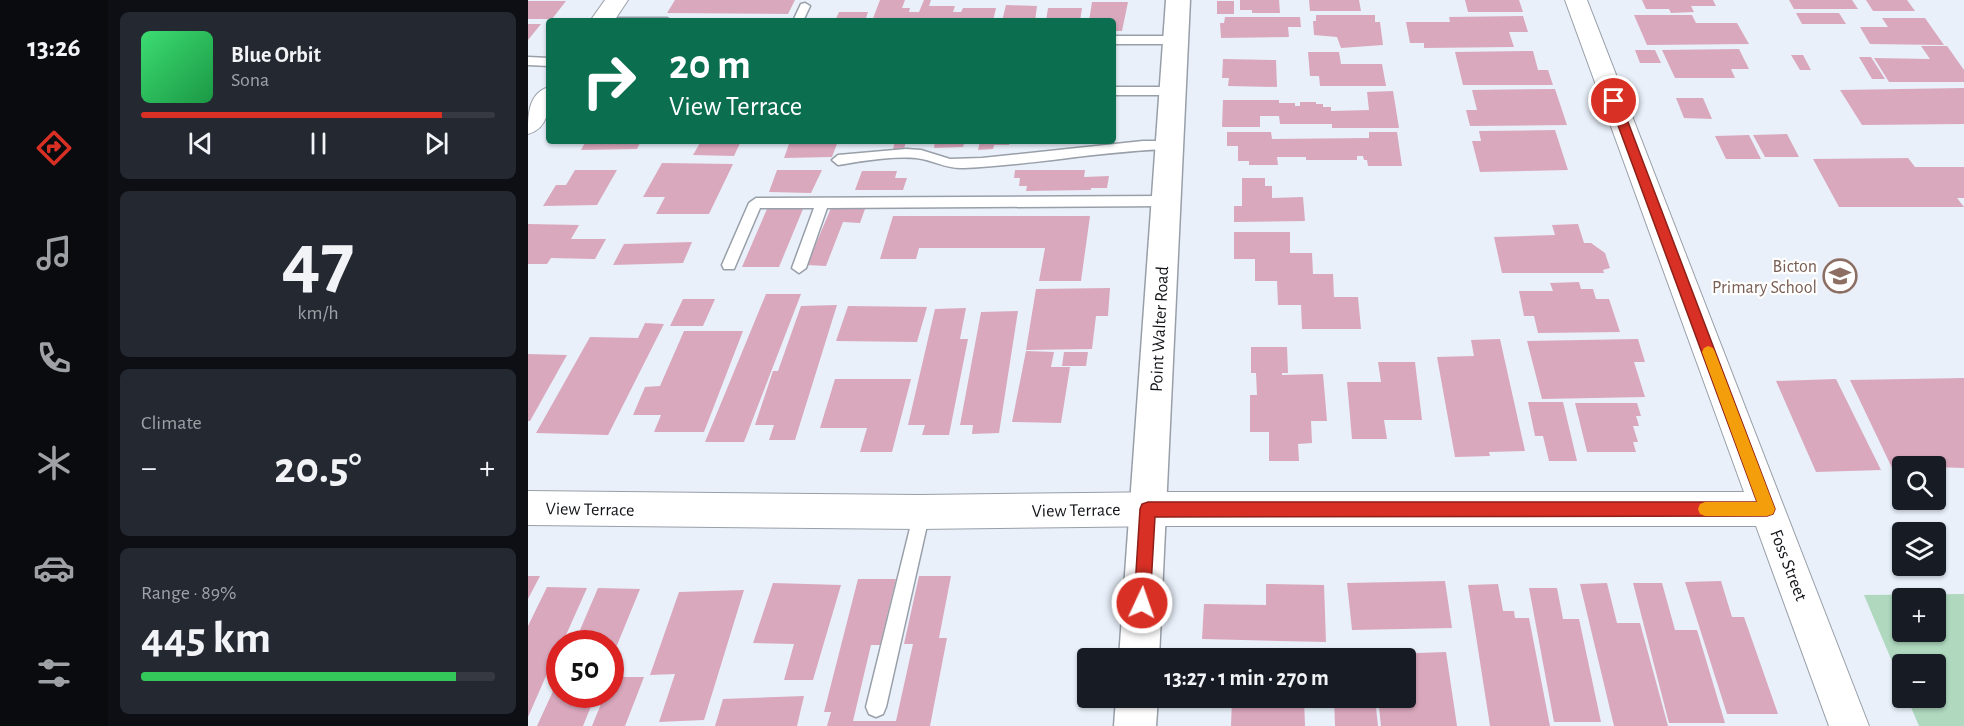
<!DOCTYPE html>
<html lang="en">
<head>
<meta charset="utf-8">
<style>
  :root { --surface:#171b24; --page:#242831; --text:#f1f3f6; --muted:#9ea1a6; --line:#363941; --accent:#d93025 }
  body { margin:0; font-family:"Alegreya Sans",sans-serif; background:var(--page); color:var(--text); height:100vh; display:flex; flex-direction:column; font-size:22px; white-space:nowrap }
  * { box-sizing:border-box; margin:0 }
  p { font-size:20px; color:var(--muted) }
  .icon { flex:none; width:33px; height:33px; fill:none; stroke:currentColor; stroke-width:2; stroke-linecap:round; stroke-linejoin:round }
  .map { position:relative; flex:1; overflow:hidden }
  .sheet { display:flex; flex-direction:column; gap:12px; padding:12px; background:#0d0f14; width:420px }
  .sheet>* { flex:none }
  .hud { position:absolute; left:18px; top:18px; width:570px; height:126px; border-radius:6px; box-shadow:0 2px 4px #0004; background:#0b6e4f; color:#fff; overflow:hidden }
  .fabs { position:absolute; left:1364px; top:456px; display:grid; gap:12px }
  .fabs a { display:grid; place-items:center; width:54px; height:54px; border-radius:6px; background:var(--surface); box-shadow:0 2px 4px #0004; font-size:30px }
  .speed { position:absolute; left:18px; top:630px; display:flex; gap:12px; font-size:30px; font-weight:700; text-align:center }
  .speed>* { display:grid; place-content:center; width:78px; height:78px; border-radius:50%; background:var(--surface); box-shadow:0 2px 4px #0004; line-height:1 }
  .speed .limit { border:9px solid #d22; background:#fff; color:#111 }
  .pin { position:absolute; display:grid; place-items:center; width:51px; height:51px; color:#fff; margin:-26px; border:3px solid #fff; border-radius:50%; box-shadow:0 2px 6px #0007 }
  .me { position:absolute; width:66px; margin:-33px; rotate:3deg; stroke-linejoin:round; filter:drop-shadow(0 0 4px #0008) }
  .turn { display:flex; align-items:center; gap:21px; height:126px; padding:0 24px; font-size:27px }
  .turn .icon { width:78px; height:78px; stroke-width:2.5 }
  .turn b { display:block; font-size:42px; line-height:51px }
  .big { font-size:45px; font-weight:700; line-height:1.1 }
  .sheet .card { flex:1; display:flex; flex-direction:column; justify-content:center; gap:9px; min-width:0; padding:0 21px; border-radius:9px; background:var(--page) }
  .sheet .dial { align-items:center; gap:0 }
  .dial b { font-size:78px; line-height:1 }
  .song { display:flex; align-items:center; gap:18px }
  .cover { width:72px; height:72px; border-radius:9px; background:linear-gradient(135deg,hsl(140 70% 55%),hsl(140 70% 35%)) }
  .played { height:6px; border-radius:3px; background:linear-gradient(90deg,var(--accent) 85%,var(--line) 85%) }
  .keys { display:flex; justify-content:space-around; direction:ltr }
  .heat { display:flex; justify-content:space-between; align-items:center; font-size:33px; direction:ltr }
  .charge { height:9px; border-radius:4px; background:linear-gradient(90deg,#34c759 89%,var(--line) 0) }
  .trip { position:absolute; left:549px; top:648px; width:339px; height:60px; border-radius:6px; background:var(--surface); box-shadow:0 2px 4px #0004; font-weight:700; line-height:60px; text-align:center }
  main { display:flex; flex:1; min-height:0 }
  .tabs { display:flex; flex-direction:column; width:108px; justify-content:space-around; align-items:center; background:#090b0e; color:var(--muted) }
  .tabs .icon { width:42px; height:42px }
  .tabs .on { color:var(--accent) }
  .tabs b { font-size:27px; color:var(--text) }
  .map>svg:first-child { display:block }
</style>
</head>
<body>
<main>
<nav class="tabs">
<b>13:26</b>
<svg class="icon on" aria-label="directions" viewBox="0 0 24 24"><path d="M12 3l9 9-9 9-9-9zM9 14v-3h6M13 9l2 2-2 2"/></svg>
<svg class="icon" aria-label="music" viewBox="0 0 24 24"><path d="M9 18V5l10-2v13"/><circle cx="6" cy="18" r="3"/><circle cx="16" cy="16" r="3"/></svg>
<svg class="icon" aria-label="phone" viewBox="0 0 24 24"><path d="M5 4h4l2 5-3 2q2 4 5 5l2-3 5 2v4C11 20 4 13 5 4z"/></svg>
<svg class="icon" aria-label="climate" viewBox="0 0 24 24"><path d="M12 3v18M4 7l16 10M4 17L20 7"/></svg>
<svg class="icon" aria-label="car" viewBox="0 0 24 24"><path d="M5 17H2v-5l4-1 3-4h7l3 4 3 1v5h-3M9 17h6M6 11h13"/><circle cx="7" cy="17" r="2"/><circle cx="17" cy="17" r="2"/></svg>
<svg class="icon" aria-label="filters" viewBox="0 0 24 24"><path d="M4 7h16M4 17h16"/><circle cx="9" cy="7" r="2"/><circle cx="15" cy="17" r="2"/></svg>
</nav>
<section class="sheet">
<div class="card">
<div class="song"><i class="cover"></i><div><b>Blue Orbit</b><p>Sona</p></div></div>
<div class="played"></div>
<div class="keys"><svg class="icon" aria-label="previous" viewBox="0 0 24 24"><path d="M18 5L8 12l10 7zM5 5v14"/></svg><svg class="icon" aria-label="pause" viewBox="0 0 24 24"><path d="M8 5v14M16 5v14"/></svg><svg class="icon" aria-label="next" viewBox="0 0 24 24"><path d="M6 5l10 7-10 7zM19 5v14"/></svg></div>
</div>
<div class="card dial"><b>47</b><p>km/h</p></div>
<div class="card"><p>Climate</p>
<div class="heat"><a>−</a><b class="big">20.5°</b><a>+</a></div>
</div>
<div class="card"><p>Range · 89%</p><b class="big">445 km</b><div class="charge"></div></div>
</section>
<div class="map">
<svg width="1436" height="726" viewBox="0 0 1436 726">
  <rect width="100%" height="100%" fill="#e9f0fa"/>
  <!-- green -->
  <path fill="#afd8bf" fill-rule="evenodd" d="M1436,594V726H1391L1379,698H1407V664H1374V685L1336,595ZM1374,598H1407V632H1374Z"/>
  <!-- building -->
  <g fill="#daa8bd">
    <polygon points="147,0 267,0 260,14 139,13"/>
    <polygon points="352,0 377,0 374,8 382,8 381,12 391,12 396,0 403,0 401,6 427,6 425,12 433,12 435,8 468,8 465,21 344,21"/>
    <polygon points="712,0 751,0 752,13 724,13 724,10 712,10"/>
    <polygon points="781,0 831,0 833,11 782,11"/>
    <polygon points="937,0 991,0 995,12 940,12"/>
    <polygon points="1114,0 1185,0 1188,6 1163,6 1166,12 1143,13 1141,9 1118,9"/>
    <polygon points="1261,0 1324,0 1330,9 1266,9"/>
    <polygon points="1338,0 1379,0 1387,11 1345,11"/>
    <polygon points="0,1 38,1 24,19 0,19"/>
    <rect x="689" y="1" width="17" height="13"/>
    <polygon points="564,2 600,2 594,31 585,31 585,21 561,21"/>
    <polygon points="478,5 509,6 507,21 474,21"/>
    <polygon points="520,8 554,8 552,21 518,21"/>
    <polygon points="311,12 340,12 337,21 307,21"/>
    <polygon points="1268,13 1311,13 1318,24 1274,24"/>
    <polygon points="788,15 847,15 847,22 852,22 855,45 813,48 809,37 786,35 785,21 788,21"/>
    <polygon points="1106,15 1164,15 1168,23 1209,23 1221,44 1119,45"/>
    <polygon points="995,16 1000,32 981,32 986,47 896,48 896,43 882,43 878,22 922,22 921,17"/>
    <polygon points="697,17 772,17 773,27 760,27 761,37 693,38 692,23 696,23"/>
    <polygon points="1354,18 1397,18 1416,45 1342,44 1332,27 1360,27"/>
    <polygon points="0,24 13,24 0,40"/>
    <polygon points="1393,46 1419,46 1436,70 1436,82 1361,82 1346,58 1402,59"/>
    <polygon points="1211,49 1221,69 1203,69 1207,78 1147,78 1134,50"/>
    <polygon points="1107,50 1127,50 1133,63 1112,63"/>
    <polygon points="1005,51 1010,70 1020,70 1025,85 935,85 927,52"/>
    <polygon points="780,52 811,52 813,64 854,64 858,86 792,86 791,76 782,76"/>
    <polygon points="1263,55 1275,55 1283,70 1272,70"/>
    <polygon points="1331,57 1343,57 1357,79 1344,79"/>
    <polygon points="695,59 748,60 749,87 700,86 701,78 694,78"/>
    <polygon points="1436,88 1436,124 1334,125 1312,90"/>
    <polygon points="1027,89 1039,125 942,126 938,110 949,110 944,90"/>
    <polygon points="865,91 871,128 804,128 804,124 752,124 751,116 732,116 732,127 694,127 695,100 751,100 751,103 767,103 767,106 772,106 772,102 788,102 788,104 795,104 795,107 803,107 803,111 841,110 839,92"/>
    <polygon points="1148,98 1175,98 1184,119 1156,118"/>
    <polygon points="1027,130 1040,170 952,172 944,141 953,141 951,131"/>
    <polygon points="699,132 743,132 744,139 841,138 841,132 869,132 874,166 840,166 839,160 836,160 835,156 829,156 829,160 778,160 778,157 749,157 750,165 721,165 721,161 710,161 710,146 699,146"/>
    <polygon points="1259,134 1271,157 1237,157 1225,135"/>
    <polygon points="1221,135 1233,159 1198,159 1187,136"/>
    <polygon points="58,141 113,141 109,149 53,150"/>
    <polygon points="173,141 213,141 206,156 165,155"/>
    <polygon points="262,141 310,141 304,157 256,158"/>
    <polygon points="367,141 378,141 376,149 365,149"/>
    <polygon points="407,141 437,141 435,147 406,148"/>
    <polygon points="452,141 482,141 481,145 466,145 465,149 450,150"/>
    <polygon points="1380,158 1387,167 1436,167 1436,198 1429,198 1436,207 1311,207 1285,159"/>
    <polygon points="134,163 205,164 181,214 128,214 137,197 115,197"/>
    <polygon points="47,170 89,170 69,205 15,206 28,185 38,185"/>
    <polygon points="249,170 294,170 283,193 241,192"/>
    <polygon points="487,170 557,170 556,177 581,176 579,188 563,188 563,190 498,191 499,186 491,186 492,178 486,178"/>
    <polygon points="334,171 369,171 367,178 379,178 375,190 327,190"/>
    <polygon points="714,178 737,178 737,186 744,186 744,198 775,197 777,221 706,222 706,206 714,206"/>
    <polygon points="303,208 337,209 332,223 315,222 298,266 279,265"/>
    <polygon points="239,209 275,209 251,267 214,267"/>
    <polygon points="365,216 562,216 553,281 511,281 517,248 391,248 388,259 352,259"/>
    <polygon points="0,224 51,225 43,239 78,239 67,259 23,258 19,264 0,264"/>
    <polygon points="1050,224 1056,243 1063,243 1077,253 1082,268 1075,270 1076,273 974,273 966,237 1027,235 1024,225"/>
    <polygon points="706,232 762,232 762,253 784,253 785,274 805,274 806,297 830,297 833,329 774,329 773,305 750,305 749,281 727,281 727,259 706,259"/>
    <polygon points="164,242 155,263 85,265 96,244"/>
    <polygon points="1051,282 1053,289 1065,289 1068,299 1081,299 1092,332 1010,333 1006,316 996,316 991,291 1025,291 1022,283"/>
    <polygon points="582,288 580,316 568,316 564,349 498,350 508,289"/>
    <polygon points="238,294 273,294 216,442 177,442"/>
    <polygon points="155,299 187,299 175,326 142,326"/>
    <polygon points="309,305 267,440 241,440 246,425 227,425 245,371 250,371 273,306"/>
    <polygon points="320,306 399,307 389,342 308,341"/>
    <polygon points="438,308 432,339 440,339 421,435 394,435 397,425 380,425 407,309"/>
    <polygon points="490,311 471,433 444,434 445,425 432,425 453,312"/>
    <polygon points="117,323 136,324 80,435 8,433 62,337 110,338"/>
    <polygon points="156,331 215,331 176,432 126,432 133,415 105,415 117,387 132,386"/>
    <polygon points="972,339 997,451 961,452 962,456 927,457 909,357 946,356 943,340"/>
    <polygon points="1110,339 1117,362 1106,362 1117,397 1014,399 999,341"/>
    <polygon points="723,347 759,347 760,373 754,373 754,375 795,374 799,421 783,421 784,443 770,444 771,461 741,461 741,432 722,432 722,395 729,395 728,373 723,373"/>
    <polygon points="498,351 526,352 523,367 542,367 533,423 484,422"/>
    <polygon points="536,352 560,352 558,366 534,366"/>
    <polygon points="0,354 39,355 2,421 0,421"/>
    <polygon points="850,362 887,362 894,420 856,420 859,439 824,439 819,382 853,382"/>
    <polygon points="1436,378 1436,468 1374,466 1374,469 1365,470 1322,380"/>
    <polygon points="307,379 383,379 364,452 332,452 339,428 292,428"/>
    <polygon points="1308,379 1353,470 1288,472 1248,381"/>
    <polygon points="1000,402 1035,402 1049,461 1021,461 1015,436 1007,436"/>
    <polygon points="1047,403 1109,403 1113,416 1108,416 1111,426 1105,426 1110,442 1105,442 1108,452 1059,452"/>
    <polygon points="0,576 12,576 0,599"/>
    <polygon points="391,576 423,576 411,638 419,638 402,726 299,726 303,712 296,712 330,579 368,579 352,645 343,645 325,721 368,721 385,644 376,644"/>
    <polygon points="917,581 924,628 824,630 819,583"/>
    <polygon points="1193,581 1204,617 1216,617 1250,714 1199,714 1157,582"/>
    <polygon points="245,583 313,585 285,680 256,680 266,644 225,643"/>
    <polygon points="1079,583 1089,623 1112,623 1140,726 1086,726 1052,584"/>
    <polygon points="1105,583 1134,583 1147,630 1169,630 1197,723 1141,723"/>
    <polygon points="738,584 796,585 798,642 674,639 676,604 738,605"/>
    <polygon points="970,584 975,611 986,611 987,618 1001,618 1022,726 962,726 940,585"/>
    <polygon points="19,587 59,588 34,644 32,644 0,717 0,626"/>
    <polygon points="70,588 112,589 83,660 82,644 46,644"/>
    <polygon points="1001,588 1029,588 1035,619 1051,619 1073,722 1026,722"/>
    <polygon points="216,590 176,720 131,722 147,674 122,675 151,592"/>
    <polygon points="918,652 929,726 853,726 850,698 878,698 878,658 861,658 861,654"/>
    <polygon points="32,676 32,694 68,694 55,726 9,726"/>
    <polygon points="84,677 116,677 97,726 64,726 77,694 82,694"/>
    <polygon points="276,696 269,726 187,726 195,699"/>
    <polygon points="704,698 776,698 777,726 703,726"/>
    <polygon points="806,698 847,698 850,726 807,726"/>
  </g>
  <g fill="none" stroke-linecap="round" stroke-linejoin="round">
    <!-- lane casing -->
    <g stroke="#989fa8" stroke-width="3">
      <g id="lane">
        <polygon points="277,3 282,6 275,21 265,21 273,4"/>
        <polygon points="74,18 139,18 144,21 69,21"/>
        <polygon points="585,36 648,36 654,40 648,44 585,44"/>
        <polygon points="0,57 21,58 21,66 0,65"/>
        <polygon points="585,87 645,87 651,91 645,95 585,95"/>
        <path d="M615,141H642L648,145L642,149C573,151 505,165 436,168C418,169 405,160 388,158C362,156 336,161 310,165L304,160L310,155L378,149L393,150L422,159L454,158Z"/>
        <polygon points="638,196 645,201 638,206 299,208 278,268 271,273 264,268 286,208 232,208 206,269 196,269 194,265 221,203 228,198"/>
        <polygon points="394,504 400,506 402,512 358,707 355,714 348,717 341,714 338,707 386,512 388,506"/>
      </g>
    </g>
    <!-- street casing -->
    <g stroke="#989fa8" stroke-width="2">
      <g id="street">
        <polygon points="77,0 100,0 86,21 62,21"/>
        <polygon points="1037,0 1059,0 1341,726 1301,726 1228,526 643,526 391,529 0,525 0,491 391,495 643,492 1216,492"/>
        <path d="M21,87C21,106 22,128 0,134C0,115 0,93 21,87Z"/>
      </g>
    </g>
    <!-- secondary casing -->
    <g stroke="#989fa8" stroke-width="3">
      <g id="secondary">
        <polygon points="638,0 662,0 631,658 591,658"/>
        <polygon points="588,698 630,698 628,726 586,726"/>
      </g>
    </g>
    <!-- lane -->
    <use href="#lane" fill="#fff" fill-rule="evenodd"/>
    <!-- street -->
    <use href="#street" fill="#fff" fill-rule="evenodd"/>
    <!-- secondary -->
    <use href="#secondary" fill="#fff" fill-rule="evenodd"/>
  </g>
  <!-- route -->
  <polygon fill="#d93025" stroke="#8d1f18" stroke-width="1.5" points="1086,98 1092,101 1247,509 1245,514 1239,516 627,517 622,603 620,609 614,611 608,609 606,603 612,509 614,504 620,502 1229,502 1081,101"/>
  <!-- slow -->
  <polygon fill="#f59e0b" points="1180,346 1185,348 1187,352 1247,509 1245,514 1239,516 1177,516 1172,514 1170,509 1172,504 1177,502 1229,502 1174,352 1176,348"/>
  <!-- icons -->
  <defs>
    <g id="school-ring" transform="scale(1.725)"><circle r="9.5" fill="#fff" stroke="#8d6e63" stroke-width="1.5"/><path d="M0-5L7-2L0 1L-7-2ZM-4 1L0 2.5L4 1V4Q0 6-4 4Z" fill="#8d6e63"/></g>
  </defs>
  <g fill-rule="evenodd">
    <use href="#school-ring" x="1312" y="276"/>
  </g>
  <g text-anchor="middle" stroke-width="4.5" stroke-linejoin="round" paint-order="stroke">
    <!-- education labels -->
    <g font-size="18" fill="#785e54" stroke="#fff" text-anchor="end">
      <text x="1289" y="272">Bicton<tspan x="1289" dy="21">Primary School</tspan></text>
    </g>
    <!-- street labels -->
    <g font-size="18" fill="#121418" stroke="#fff">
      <text transform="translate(631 329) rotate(-87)" y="6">Point Walter Road</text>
      <text transform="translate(62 509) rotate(1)" y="6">View Terrace</text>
      <text transform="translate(548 510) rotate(-1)" y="6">View Terrace</text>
      <text transform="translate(1261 565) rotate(69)" y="6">Foss Street</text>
    </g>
  </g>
</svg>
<div class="fabs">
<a><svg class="icon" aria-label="search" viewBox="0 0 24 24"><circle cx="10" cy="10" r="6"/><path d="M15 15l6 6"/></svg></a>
<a><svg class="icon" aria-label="layers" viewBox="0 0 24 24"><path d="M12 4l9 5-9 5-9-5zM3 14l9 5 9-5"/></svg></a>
<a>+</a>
<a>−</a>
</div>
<div class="speed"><div class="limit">50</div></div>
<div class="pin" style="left:1086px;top:101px;background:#d93025"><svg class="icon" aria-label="arrive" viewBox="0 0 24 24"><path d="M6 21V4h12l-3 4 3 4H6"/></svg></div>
<svg class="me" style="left:614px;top:603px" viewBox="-20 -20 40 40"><circle r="17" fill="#d93025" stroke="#fff" stroke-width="3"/><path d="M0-11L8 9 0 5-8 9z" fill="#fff"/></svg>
<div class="trip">13:27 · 1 min · 270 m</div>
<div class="hud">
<div class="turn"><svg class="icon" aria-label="right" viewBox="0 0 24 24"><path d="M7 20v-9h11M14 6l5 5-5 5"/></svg><div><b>20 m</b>View Terrace</div></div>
</div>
</div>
</main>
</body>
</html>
